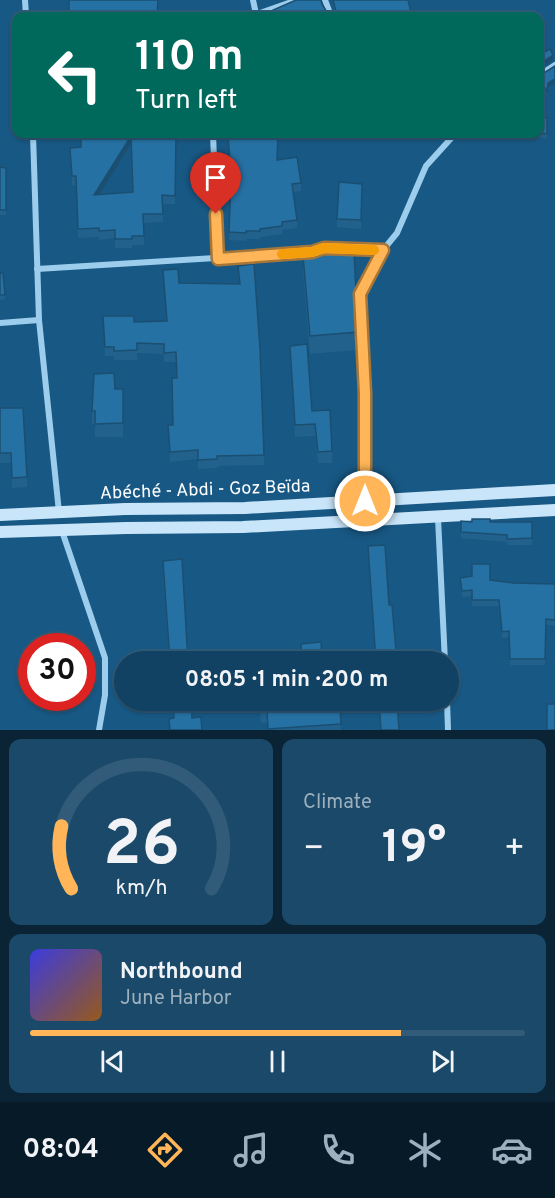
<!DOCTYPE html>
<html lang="en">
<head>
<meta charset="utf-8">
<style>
  :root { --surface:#124263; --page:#1b4969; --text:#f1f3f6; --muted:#9cb0be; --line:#315b78; --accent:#ffb558 }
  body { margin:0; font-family:Overpass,sans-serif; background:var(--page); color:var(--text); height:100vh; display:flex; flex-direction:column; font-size:22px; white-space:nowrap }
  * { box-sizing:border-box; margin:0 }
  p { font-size:20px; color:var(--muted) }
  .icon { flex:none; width:33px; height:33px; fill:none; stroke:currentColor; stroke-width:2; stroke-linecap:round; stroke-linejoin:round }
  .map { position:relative; height:730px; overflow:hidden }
  .drawer { display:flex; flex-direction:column; gap:9px; padding:9px; background:#0a2436; flex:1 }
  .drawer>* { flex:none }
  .top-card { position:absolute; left:12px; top:12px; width:531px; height:126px; border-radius:12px; box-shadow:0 2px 4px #0004,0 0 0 2px var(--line); background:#00695c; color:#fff; overflow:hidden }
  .speed { position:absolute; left:18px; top:633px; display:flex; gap:12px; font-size:30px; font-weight:700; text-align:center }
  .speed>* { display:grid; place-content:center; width:78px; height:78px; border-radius:50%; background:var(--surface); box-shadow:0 2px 4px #0004,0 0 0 2px var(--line); line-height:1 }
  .speed .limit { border:9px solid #d22; background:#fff; color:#111 }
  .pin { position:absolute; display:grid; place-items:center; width:51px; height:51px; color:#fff; margin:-62px -26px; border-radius:50% 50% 50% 0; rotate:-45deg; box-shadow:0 0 6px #0007 }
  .pin .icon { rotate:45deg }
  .me { position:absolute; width:66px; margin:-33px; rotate:0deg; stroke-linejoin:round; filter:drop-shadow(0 0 4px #0008) }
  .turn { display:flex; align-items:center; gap:21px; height:126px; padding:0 24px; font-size:27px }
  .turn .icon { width:78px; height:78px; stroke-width:2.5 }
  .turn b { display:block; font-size:42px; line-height:51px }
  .big { font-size:45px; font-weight:700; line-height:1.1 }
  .drawer .tile { flex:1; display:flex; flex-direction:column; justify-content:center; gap:9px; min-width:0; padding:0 21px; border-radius:12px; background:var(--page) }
  .drawer .dial { align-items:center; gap:0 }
  .dial svg { height:156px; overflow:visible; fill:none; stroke:var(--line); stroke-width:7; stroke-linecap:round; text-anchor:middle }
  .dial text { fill:var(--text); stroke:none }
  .song { display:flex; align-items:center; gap:18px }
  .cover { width:72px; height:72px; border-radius:9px; background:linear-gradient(135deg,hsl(240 70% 55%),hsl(30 70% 35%)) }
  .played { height:6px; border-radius:3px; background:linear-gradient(90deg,var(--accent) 75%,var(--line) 75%) }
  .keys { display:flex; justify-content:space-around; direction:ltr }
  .heat { display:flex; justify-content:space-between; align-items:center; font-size:33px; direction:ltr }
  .drawer .tiles { flex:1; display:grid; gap:9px; grid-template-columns:1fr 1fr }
  .tile:last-child { grid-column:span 2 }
  .trip { position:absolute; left:114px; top:651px; width:345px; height:60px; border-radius:30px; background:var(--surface); box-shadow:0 2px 4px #0004,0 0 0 2px var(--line); font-weight:700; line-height:60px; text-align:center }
  .tab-bar { display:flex; height:96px; justify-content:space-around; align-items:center; background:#071a28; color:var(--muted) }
  .tab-bar .icon { width:42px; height:42px }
  .tab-bar .selected { color:var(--accent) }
  .tab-bar b { font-size:27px; color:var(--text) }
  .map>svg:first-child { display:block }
</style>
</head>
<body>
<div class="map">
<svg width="555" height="730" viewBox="0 0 555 730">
  <rect width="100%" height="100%" fill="#185884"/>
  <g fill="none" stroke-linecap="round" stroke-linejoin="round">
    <!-- street -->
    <g stroke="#9dcdec" stroke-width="6">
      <polyline points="25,0 26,16"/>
      <polyline points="253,0 256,14"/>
      <polyline points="325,0 331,16"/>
      <polyline points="252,16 297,0"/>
      <polyline points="538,76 555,65"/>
      <polyline points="33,134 39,320 59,512"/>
      <polyline points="213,134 218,259"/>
      <polyline points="37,269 312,252 324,248 383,250"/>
      <polyline points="0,323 39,320"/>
      <polyline points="365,501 365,393 360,294 383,250 397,233 426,166 455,134"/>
      <polyline points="438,518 445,662"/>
      <polyline points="62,531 105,658 105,695 99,730"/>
      <polyline points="447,700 448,730"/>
    </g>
    <!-- secondary -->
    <g stroke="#c9e5f9" stroke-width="12">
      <polyline points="0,515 125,509 245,508 555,490"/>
      <polyline points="0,532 126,528 243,527 555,510"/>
    </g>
  </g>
  <!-- wall -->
  <g fill="#21618c" fill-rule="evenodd">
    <polygon points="333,0 412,16 273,16 273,10 322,4 328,14 333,14 335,13 333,6"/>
    <polygon points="539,76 548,87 547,96 539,81"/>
    <polygon points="547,118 547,138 526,138 526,134 538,134"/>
    <polygon points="228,134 277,160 301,183 301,191 293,192 297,220 297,228 282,230 282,234 260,237 260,239 246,239 246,241 229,240 231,184"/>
    <path d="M173,138H176L175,204H163V222L144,223V245H132V248H115V238L99,240V237L78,238L76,185H72L70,148ZM131,144L132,192L99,194Z"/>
    <polygon points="0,167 6,168 6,215 0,215"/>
    <polygon points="362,192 361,229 337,227 337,219"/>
    <polygon points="303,256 358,332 358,350 310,354 303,273"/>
    <polygon points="238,266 264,455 264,465 217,466 217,468 198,469 198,459 170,462 168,425 173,425 176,378 176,362 164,362 164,354 137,353 137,360 114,360 114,356 105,356 103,316 134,322 167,321 163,270 179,283 239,284"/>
    <polygon points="0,273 5,295 5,299 0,300"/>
    <polygon points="290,346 312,411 332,451 332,463 318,463 315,436 295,437"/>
    <polygon points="115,389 123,389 123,437 95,437 95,424 92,424 92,411"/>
    <polygon points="0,408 27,477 27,487 12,488 11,463 0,463"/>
    <polygon points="461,521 532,522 532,545 507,545 507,542 461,538"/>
    <polygon points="368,546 389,605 397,662 376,662"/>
    <polygon points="163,561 188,662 169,662 163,573"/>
    <polygon points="460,578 490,580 513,583 555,584 555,626 546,625 545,665 510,665 509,637 502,638 499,606 472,606 472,596 462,597"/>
    <polygon points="259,700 299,700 300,711 340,708 341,730 268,730 267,723 261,723"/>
    <polygon points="378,700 399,700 399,707 397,707 399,730 380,730"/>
  </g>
  <!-- shaded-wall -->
  <g fill="#1b4f72">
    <polygon points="347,12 347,16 339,16"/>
    <polygon points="553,55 553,60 538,70 538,65"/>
    <polygon points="555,79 555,84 548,87 548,83"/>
    <polygon points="131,136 131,144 94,203 94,195"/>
  </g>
  <!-- building -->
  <g fill="#2671a3" stroke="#1b4f72" stroke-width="1.5" fill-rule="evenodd">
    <polygon points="69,0 158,0 157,15 198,16 69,16"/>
    <polygon points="296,0 321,0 322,4 328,14 333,14 336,11 333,0 408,0 412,16 349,16 347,12 339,16 276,16 273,10"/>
    <polygon points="550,49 553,55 538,65 538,53 539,55"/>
    <polygon points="555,66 555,79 548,83 547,92 539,76"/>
    <polygon points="538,117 547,118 547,134 538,133"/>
    <path d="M81,134H172V138H176L175,196L162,195L163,214H143L144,236H132V239H115V230L99,231V228L78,229L76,176H72L70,148L81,147ZM131,136L133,192L94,195Z"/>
    <polygon points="228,134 278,134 277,160 297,157 301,183 292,184 297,220 282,222 282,226 260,229 260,231 246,231 246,233 229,232 231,179"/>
    <polygon points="0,167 6,168 6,210 0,210"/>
    <polygon points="339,182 362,184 361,220 337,219"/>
    <polygon points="354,252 358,332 310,336 303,256"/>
    <polygon points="254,264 260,349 264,455 217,456 217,459 198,460 198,450 170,452 168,425 173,425 172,378 177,378 176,352 164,353 164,344 137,343 137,350 114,351 114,347 105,347 103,316 134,316 134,322 167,321 163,270 178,269 179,283 240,284 238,266"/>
    <polygon points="0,273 3,273 5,295 0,295"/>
    <polygon points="307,344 312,411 330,410 332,451 318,452 315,424 295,425 290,346"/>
    <polygon points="114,373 115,389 123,389 123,423 95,424 95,411 92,411 94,374"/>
    <polygon points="0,408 23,408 27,477 12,478 11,453 0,453"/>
    <polygon points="472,519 490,519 490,522 532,522 532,538 507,539 507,535 461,532 461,521 472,522"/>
    <polygon points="385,545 389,605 392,605 397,662 376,662 368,546"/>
    <polygon points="182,559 188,662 170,662 163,561"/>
    <polygon points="472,564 490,564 490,580 513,583 555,584 555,620 546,619 545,659 510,659 509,631 502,632 499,600 472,600 472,590 462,591 460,578 472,576"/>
    <polygon points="321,642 322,662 302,662 301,644"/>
    <polygon points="173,700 191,700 192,718 201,717 202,730 170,730 169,719 174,718"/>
    <polygon points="260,700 299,700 300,711 340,708 341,724 268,729 267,712 261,712"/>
    <polygon points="379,700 397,700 399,730 381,730"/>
    <rect x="547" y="704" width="8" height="26"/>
  </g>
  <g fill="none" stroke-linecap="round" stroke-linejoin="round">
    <!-- route casing -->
    <g stroke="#a67639" stroke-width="15">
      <polyline id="route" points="216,214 218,259 312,252 324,248 383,250 360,294 365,393 365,501"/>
    </g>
    <!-- route -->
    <use href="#route" stroke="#ffb558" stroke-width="10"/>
    <!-- slow -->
    <polyline stroke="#f59e0b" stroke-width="10" points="282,254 312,252 324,248 374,250"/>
  </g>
  <g text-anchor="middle" stroke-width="6" stroke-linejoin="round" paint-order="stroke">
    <!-- street labels -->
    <g font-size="18" fill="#fff" stroke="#185884">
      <text transform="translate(205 489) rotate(-2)" y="6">Abéché - Abdi - Goz Beïda</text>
    </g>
  </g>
</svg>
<div class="speed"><div class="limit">30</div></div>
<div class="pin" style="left:216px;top:214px;background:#d93025"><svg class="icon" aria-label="arrive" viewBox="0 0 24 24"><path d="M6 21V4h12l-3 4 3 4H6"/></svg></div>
<svg class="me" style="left:365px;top:501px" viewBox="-20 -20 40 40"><circle r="17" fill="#ffb558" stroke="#fff" stroke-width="3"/><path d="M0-11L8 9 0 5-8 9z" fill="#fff"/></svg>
<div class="trip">08:05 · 1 min · 200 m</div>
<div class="top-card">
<div class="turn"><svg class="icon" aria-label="left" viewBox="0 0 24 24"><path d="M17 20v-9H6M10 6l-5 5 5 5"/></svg><div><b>110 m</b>Turn left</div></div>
</div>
</div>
<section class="drawer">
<div class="tiles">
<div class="tile dial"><svg viewBox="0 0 100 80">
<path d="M14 69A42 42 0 1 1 86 69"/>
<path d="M14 69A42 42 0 0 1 9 37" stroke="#ffb558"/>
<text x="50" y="56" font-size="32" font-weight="700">26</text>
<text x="50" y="72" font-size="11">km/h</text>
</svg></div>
<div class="tile"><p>Climate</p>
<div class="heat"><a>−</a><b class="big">19°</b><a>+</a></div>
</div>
<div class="tile">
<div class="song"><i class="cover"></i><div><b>Northbound</b><p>June Harbor</p></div></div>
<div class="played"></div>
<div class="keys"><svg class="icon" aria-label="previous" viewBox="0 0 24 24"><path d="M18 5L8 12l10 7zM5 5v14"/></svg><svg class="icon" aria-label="pause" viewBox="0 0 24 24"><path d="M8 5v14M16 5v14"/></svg><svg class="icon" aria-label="next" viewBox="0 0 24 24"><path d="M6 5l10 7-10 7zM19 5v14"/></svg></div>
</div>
</div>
</section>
<nav class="tab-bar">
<b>08:04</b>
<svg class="icon selected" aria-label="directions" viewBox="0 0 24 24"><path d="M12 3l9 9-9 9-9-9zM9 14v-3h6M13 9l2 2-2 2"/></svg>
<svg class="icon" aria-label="music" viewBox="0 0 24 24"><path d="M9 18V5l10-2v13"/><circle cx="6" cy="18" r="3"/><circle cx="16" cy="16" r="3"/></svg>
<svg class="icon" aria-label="phone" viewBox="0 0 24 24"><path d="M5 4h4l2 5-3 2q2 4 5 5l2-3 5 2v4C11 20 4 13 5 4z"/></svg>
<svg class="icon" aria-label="climate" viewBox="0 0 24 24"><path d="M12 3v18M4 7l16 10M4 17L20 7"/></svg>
<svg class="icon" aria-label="car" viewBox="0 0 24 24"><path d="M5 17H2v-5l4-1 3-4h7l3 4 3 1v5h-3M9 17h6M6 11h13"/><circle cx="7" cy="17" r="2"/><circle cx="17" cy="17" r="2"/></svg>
</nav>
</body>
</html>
